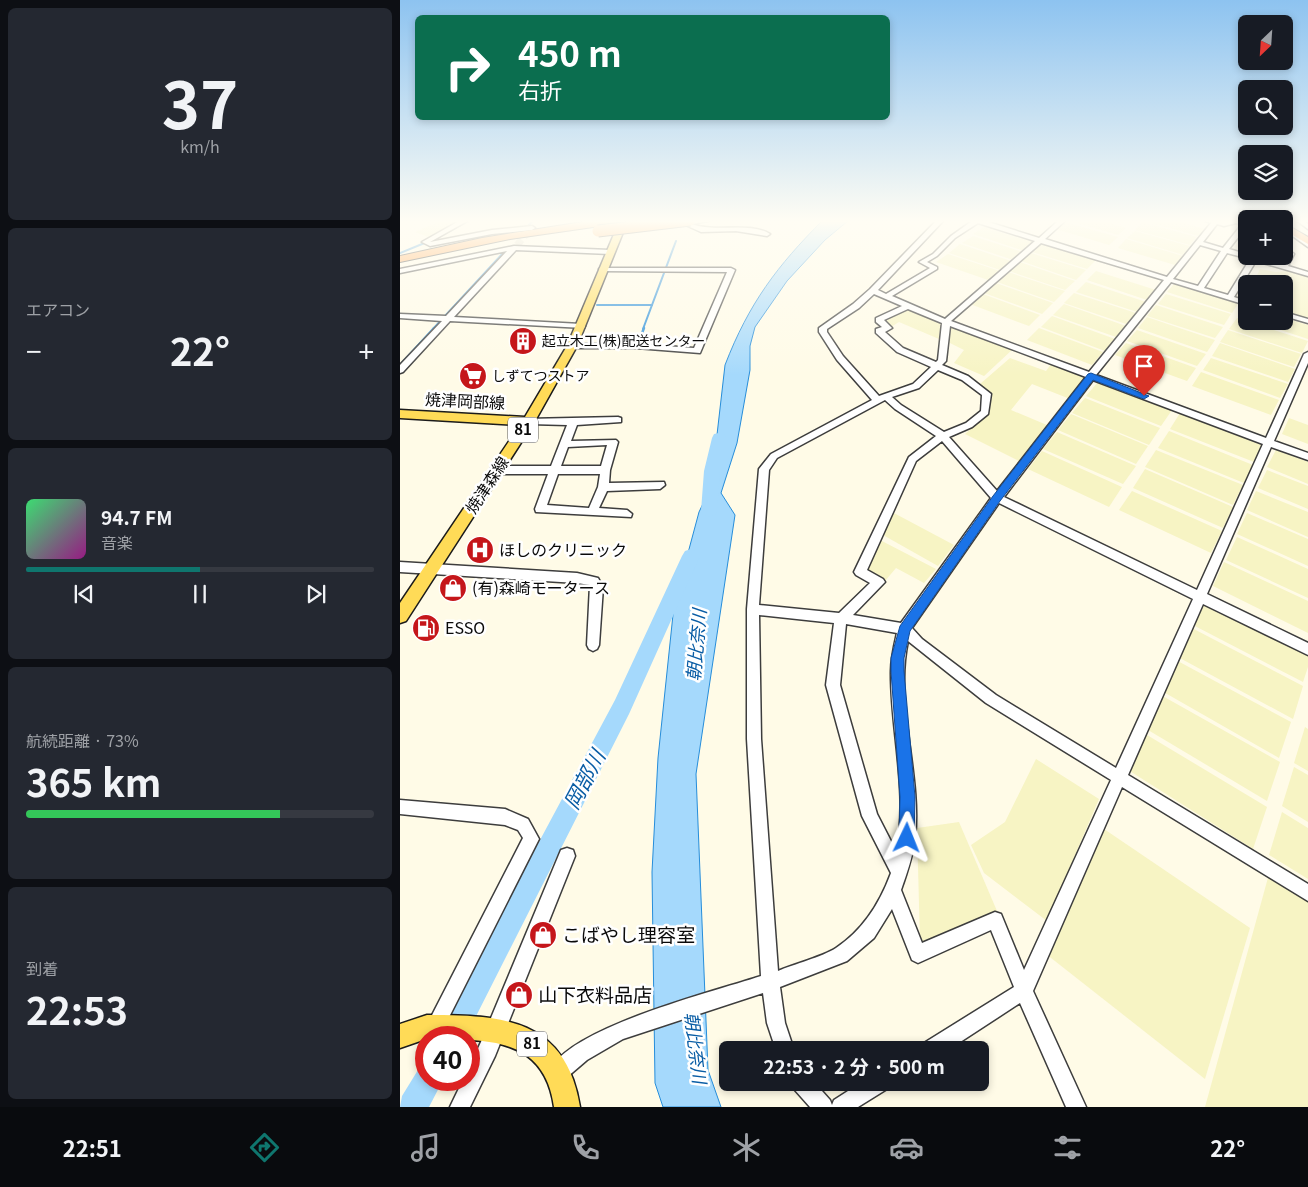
<!DOCTYPE html>
<html lang="ja">
<head>
<meta charset="utf-8">
<style>
  :root { --surface:#171b24; --page:#242831; --text:#f1f3f6; --muted:#9ea1a6; --line:#363941; --accent:#0f766e }
  body { margin:0; font-family:Georgia,"Noto Sans JP",serif; background:var(--page); color:var(--text); height:100vh; display:flex; flex-direction:column; font-size:19px; white-space:nowrap }
  * { box-sizing:border-box; margin:0 }
  p { font-size:16px; color:var(--muted) }
  .icon { flex:none; width:28px; height:28px; fill:none; stroke:currentColor; stroke-width:2; stroke-linecap:round; stroke-linejoin:round }
  .map { position:relative; flex:1; overflow:hidden }
  .drawer { display:flex; flex-direction:column; gap:8px; padding:8px; background:#0d0f14; width:400px }
  .drawer>* { flex:none }
  .top-card { position:absolute; left:15px; top:15px; width:475px; height:105px; border-radius:8px; box-shadow:0 2px 8px #0003; background:#0b6e4f; color:#fff; overflow:hidden }
  .needle { width:32px; rotate:205deg }
  .controls { position:absolute; left:838px; top:15px; display:grid; gap:10px }
  .controls a { display:grid; place-items:center; width:55px; height:55px; border-radius:8px; background:var(--surface); box-shadow:0 2px 8px #0003; font-size:25px }
  .speed { position:absolute; left:15px; top:1026px; display:flex; gap:10px; font-size:25px; font-weight:700; text-align:center }
  .speed>* { display:grid; place-content:center; width:65px; height:65px; border-radius:50%; background:var(--surface); box-shadow:0 2px 8px #0003; line-height:1 }
  .speed .limit { border:8px solid #d22; background:#fff; color:#111 }
  .pin { position:absolute; display:grid; place-items:center; width:42px; height:42px; color:#fff; margin:-51px -21px; border-radius:50% 50% 50% 0; rotate:-45deg; box-shadow:0 0 5px #0007 }
  .pin .icon { rotate:45deg }
  .me { position:absolute; width:55px; margin:-28px; rotate:2deg; stroke-linejoin:round; filter:drop-shadow(0 0 4px #0008) }
  .turn { display:flex; align-items:center; gap:18px; height:105px; padding:0 20px; font-size:22px }
  .turn .icon { width:65px; height:65px; stroke-width:2.5 }
  .turn b { display:block; font-size:35px; line-height:42px }
  .big { font-size:38px; font-weight:700; line-height:1.1 }
  .drawer .widget { flex:1; display:flex; flex-direction:column; justify-content:center; gap:8px; min-width:0; padding:0 18px; border-radius:8px; background:var(--page) }
  .drawer .dial { align-items:center; gap:0 }
  .dial b { font-size:65px; line-height:1 }
  .song { display:flex; align-items:center; gap:15px }
  .cover { width:60px; height:60px; border-radius:8px; background:linear-gradient(135deg,hsl(140 70% 55%),hsl(310 70% 35%)) }
  .played { height:5px; border-radius:2px; background:linear-gradient(90deg,var(--accent) 50%,var(--line) 50%) }
  .keys { display:flex; justify-content:space-around; direction:ltr }
  .heat { display:flex; justify-content:space-between; align-items:center; font-size:28px; direction:ltr }
  .charge { height:8px; border-radius:4px; background:linear-gradient(90deg,#34c759 73%,var(--line) 0) }
  .trip { position:absolute; left:319px; top:1041px; width:270px; height:50px; border-radius:8px; background:var(--surface); box-shadow:0 2px 8px #0003; font-weight:700; line-height:50px; text-align:center }
  .dock { display:flex; height:80px; justify-content:space-around; align-items:center; background:#090b0e; color:var(--muted) }
  .dock .icon { width:35px; height:35px }
  .dock .current { color:var(--accent) }
  .dock b { font-size:22px; color:var(--text) }
  main { display:flex; flex:1; min-height:0 }
  .map>svg:first-child { display:block }
</style>
</head>
<body>
<main>
<section class="drawer">
<div class="widget dial"><b>37</b><p>km/h</p></div>
<div class="widget"><p>エアコン</p>
<div class="heat"><a>−</a><b class="big">22°</b><a>+</a></div>
</div>
<div class="widget">
<div class="song"><i class="cover"></i><div><b>94.7 FM</b><p>音楽</p></div></div>
<div class="played"></div>
<div class="keys"><svg class="icon" aria-label="previous" viewBox="0 0 24 24"><path d="M18 5L8 12l10 7zM5 5v14"/></svg><svg class="icon" aria-label="pause" viewBox="0 0 24 24"><path d="M8 5v14M16 5v14"/></svg><svg class="icon" aria-label="next" viewBox="0 0 24 24"><path d="M6 5l10 7-10 7zM19 5v14"/></svg></div>
</div>
<div class="widget"><p>航続距離 · 73%</p><b class="big">365 km</b><div class="charge"></div></div>
<div class="widget"><p>到着</p><b class="big">22:53</b></div>
</section>
<div class="map">
<svg width="908" height="1107" viewBox="0 0 908 1107">
  <rect width="100%" height="100%" fill="#fffbe7"/>
  <!-- farmland -->
  <g fill="#f7f4c4">
    <polygon points="42,220 64,220 31,238 15,232"/>
    <polygon points="666,220 700,220 726,228 718,235"/>
    <polygon points="745,220 774,220 805,229 798,236 744,221"/>
    <polygon points="665,222 718,237 709,245 656,229"/>
    <polygon points="742,222 797,237 790,245 735,230"/>
    <polygon points="584,227 634,242 624,251 573,234"/>
    <polygon points="735,231 790,246 783,255 727,238"/>
    <polygon points="573,236 623,252 613,260 562,243"/>
    <polygon points="726,239 783,256 775,265 718,248"/>
    <polygon points="642,243 696,260 687,269 632,252"/>
    <polygon points="560,244 611,261 600,270 549,253"/>
    <polygon points="631,253 686,270 676,280 621,261"/>
    <polygon points="548,254 600,271 588,280 536,262"/>
    <polygon points="620,262 675,281 665,290 609,271"/>
    <polygon points="860,269 876,272 888,271 908,276 908,319 884,312 884,284 853,284"/>
    <polygon points="696,271 756,290 747,300 687,280"/>
    <polygon points="608,272 665,291 654,302 597,282"/>
    <polygon points="686,282 746,302 737,312 676,292"/>
    <polygon points="596,283 653,303 642,314 584,293"/>
    <polygon points="775,283 839,302 832,313 767,292"/>
    <polygon points="674,293 736,313 726,324 664,303"/>
    <polygon points="583,294 640,315 629,326 570,304"/>
    <polygon points="766,294 831,314 824,325 758,304"/>
    <polygon points="664,304 726,326 716,337 653,315"/>
    <polygon points="756,305 823,327 815,338 747,316"/>
    <polygon points="505,309 541,322 539,339 499,322 491,327 482,320"/>
    <polygon points="652,316 715,339 705,351 641,327"/>
    <polygon points="747,317 815,340 807,352 738,328"/>
    <polygon points="837,318 908,341 902,353 829,329"/>
    <polygon points="884,318 908,325 908,339 853,321 884,321"/>
    <polygon points="549,326 613,349 584,376 554,363 564,350 548,342"/>
    <polygon points="639,328 703,352 692,365 627,340"/>
    <polygon points="737,330 806,354 797,366 727,341"/>
    <polygon points="828,330 901,354 894,367 820,342"/>
    <polygon points="726,343 796,368 787,381 715,355"/>
    <polygon points="820,343 895,369 888,382 812,356"/>
    <polygon points="610,358 646,371 651,364 687,377 670,399 632,384 611,410 647,425 619,461 565,434 589,413 590,395 580,384"/>
    <polygon points="811,358 888,384 880,398 803,370"/>
    <polygon points="801,372 879,400 871,415 792,386"/>
    <polygon points="698,382 772,410 761,426 686,396"/>
    <polygon points="685,398 760,428 749,445 672,413"/>
    <polygon points="780,413 862,445 854,462 770,429"/>
    <polygon points="671,414 748,446 736,464 658,430"/>
    <polygon points="889,418 908,425 908,444 882,434"/>
    <polygon points="769,431 853,465 844,483 758,448"/>
    <polygon points="657,432 736,466 723,484 643,449"/>
    <polygon points="756,450 843,485 833,505 745,467"/>
    <polygon points="876,450 908,462 908,484 867,467"/>
    <polygon points="642,451 722,487 709,507 628,469"/>
    <polygon points="745,469 833,507 823,528 733,488"/>
    <polygon points="867,470 908,486 908,509 858,488"/>
    <polygon points="732,491 822,531 811,553 719,510"/>
    <polygon points="856,491 908,512 908,537 847,510"/>
    <polygon points="492,512 554,545 538,566 483,535"/>
    <polygon points="847,513 908,539 908,566 837,534"/>
    <polygon points="837,537 908,569 908,598 826,560"/>
    <polygon points="480,540 536,569 524,583 496,568 485,581 465,572"/>
    <polygon points="824,562 908,601 908,633 813,586"/>
    <polygon points="803,597 908,649 908,667 903,682 791,624"/>
    <polygon points="790,627 903,686 893,719 776,656"/>
    <polygon points="774,659 891,722 879,758 760,690"/>
    <polygon points="759,694 880,762 867,801 743,727"/>
    <polygon points="905,727 908,729 908,771 894,763"/>
    <polygon points="742,732 867,807 853,849 725,768"/>
    <polygon points="636,759 699,799 647,921 584,873 571,845 605,822"/>
    <polygon points="894,767 908,775 908,822 882,806"/>
    <polygon points="882,812 908,828 908,879 869,855"/>
    <polygon points="559,822 597,911 520,943 517,828"/>
    <polygon points="704,829 850,928 805,1079 646,954"/>
    <polygon points="869,874 908,898 908,1107 805,1107"/>
  </g>
  <!-- water -->
  <path fill="#a5d9fc" stroke="#268dda" d="M423,220H449L425,240L387,281L355,327L350,346V370L337,443L321,493L335,515L296,774L308,1070L321,1107H263L255,1083L252,872L258,758L274,605L299,512L311,487L325,365C349,303 377,266 423,220Z"/>
  <g fill="none" stroke-linecap="round" stroke-linejoin="round">
    <!-- stream-far1 -->
    <g stroke="#268dda" stroke-width="2">
      <polyline points="128,226 133,220"/>
      <polyline points="33,240 70,220"/>
      <polyline points="0,253 27,242"/>
      <polyline points="197,305 252,305"/>
      <polyline points="33,329 104,252"/>
      <polyline points="243,329 276,241"/>
    </g>
    <!-- stream -->
    <g stroke="#268dda" stroke-width="2.5">
      <polyline points="239,341 244,328"/>
      <polyline points="0,365 34,328"/>
    </g>
    <!-- river -->
    <g fill="#a5d9fc" fill-rule="evenodd">
      <polygon points="319,433 324,434 326,438 320,471 317,511 315,515 309,517 303,515 301,511 304,471 312,438 314,434"/>
      <polygon points="291,549 297,551 300,556 229,714 65,1038 38,1038 37,1035 41,1025 215,700 282,556 285,551"/>
      <polygon points="26,1066 26,1080 43,1080 29,1107 0,1107 2,1096 18,1070"/>
    </g>
    <!-- minor-tunnel -->
    <polyline stroke="#dad7c6" stroke-width="7" stroke-dasharray="7 4" stroke-linecap="butt" points="117,245 130,230"/>
    <!-- minor casing -->
    <g stroke="#3d3d3d" stroke-width="3">
      <g id="minor">
        <polygon points="61,220 69,220 30,242 92,230 132,226 135,228 132,230 92,234 30,246 22,242"/>
        <path d="M313,220L292,224C315,233 349,221 370,234L367,236L336,231L301,232L281,223L292,220Z"/>
        <path d="M537,220H544L478,290L486,294L530,268L519,262L533,254L551,236L572,221L571,220H582L639,238L659,220H666L645,239L767,277L811,223L803,220C819,220 830,220 846,220V227L829,249L846,254V256H858L882,264L889,253H893L894,254L888,266L908,272V276L856,261L834,297L846,301V305L771,282L696,375L866,438L904,354L908,352V363L874,441L908,453V460L871,447L807,594L908,643V655L803,604L728,775L908,884V901L722,787L633,991L686,1107H666L620,1003L548,1050H522L524,1043L614,987L591,930L518,963L512,960L492,909L474,938L447,961L380,987L385,1023L394,1050H376L367,1023L363,993L223,1039L187,1060L166,1078L159,1080L152,1078L150,1071C167,1028 316,991 361,976L347,739V609L359,469L371,454L472,400L437,360L419,332V328L453,304L470,289ZM578,223L635,241L545,319L492,296L537,269V267L527,262L537,256L555,238ZM836,223L842,224L823,248L803,242L817,224L824,226ZM641,243L764,280L689,372L551,321ZM800,245L821,251L798,286L773,279ZM827,253L850,259L828,295L804,288ZM474,294L502,306L476,318V322L482,327L476,329V333L497,352L531,367L513,384L479,396L443,356L427,332V329L459,308ZM508,309L542,323L538,360L536,362L503,348L485,332L492,328L484,320ZM550,326L686,377L597,491L549,437L572,427L588,414L591,394L568,376L542,365L546,361ZM538,370L562,380L582,395L581,411L566,423L544,432L501,405L492,397L519,388ZM693,380L863,444L797,590L604,497ZM485,400L495,409L536,436L509,457L454,572L456,575L470,583L439,613L359,605L369,470L377,458ZM542,441L591,498L501,623L453,615L485,582L483,579L467,570L516,461ZM599,503L793,599L716,768L596,695L522,639L512,628ZM359,615L434,623L426,685L462,816L491,873C480,903 463,930 436,948C422,957 394,964 378,971L361,739ZM446,624L497,633C494,646 491,658 491,671C490,729 509,794 496,851L477,814L440,685ZM508,641L586,703L711,780L624,970L601,914L595,912L522,943L501,890C507,873 513,856 515,838C522,774 494,705 508,641Z"/>
        <polygon points="896,220 903,220 908,224 908,229"/>
        <polygon points="884,225 908,242 908,247 884,230"/>
        <polygon points="114,246 210,250 213,252 210,254 116,250 54,317 181,324 185,326 184,328 50,321 3,372 0,373 0,365 42,321 0,318 0,314 46,316 107,251 0,273 0,269"/>
        <polygon points="201,268 331,268 335,270 300,353 236,348 169,348 169,344 236,344 294,348 327,272 203,271 199,269"/>
        <polygon points="884,312 908,319 908,323 884,316"/>
        <path d="M218,417L221,418V422L177,425L171,441L216,440L218,442L210,470L209,483L264,482L265,485L260,489L207,491L199,508L227,510L232,514L231,517L136,512L135,509L148,474H97L92,470L97,466H151L167,425L129,424L126,423V419ZM207,445L201,466H161L168,447ZM158,474H200L198,487L189,508L147,505Z"/>
        <polygon points="0,562 177,573 198,578 203,587 199,645 197,649 193,651 189,649 187,645 190,585 177,583 0,572"/>
        <polygon points="0,800 105,809 128,819 139,839 41,1033 35,1036 29,1033 26,1027 29,1021 123,838 118,830 105,825 0,814"/>
        <polygon points="167,848 173,850 175,856 95,1056 70,1107 50,1107 63,1080 69,1080 69,1068 81,1042 161,850"/>
        <polygon points="392,1082 414,1082 430,1100 432,1105 434,1100 462,1082 489,1082 487,1089 458,1107 410,1107 394,1089"/>
      </g>
    </g>
    <!-- major casing -->
    <g stroke="#1b1b1b" stroke-width="3">
      <g id="major">
        <polygon points="220,220 228,220 177,346 135,421 6,621 0,623 0,603 120,425 0,418 0,410 125,417 167,346"/>
        <path d="M27,1015C102,1015 166,1018 180,1107H154C147,1057 116,1042 69,1040V1038H26V1039L0,1048V1024Z"/>
      </g>
    </g>
    <!-- highway casing -->
    <g stroke="#1b1b1b" stroke-width="2">
      <g id="highway">
        <polygon points="195,220 226,220 221,223 110,239 0,262 0,256 82,238"/>
        <polygon points="884,223 908,237 908,244 884,230"/>
      </g>
    </g>
    <!-- minor -->
    <use href="#minor" fill="#fff" fill-rule="evenodd"/>
    <!-- major -->
    <use href="#major" fill="#ffdb57" fill-rule="evenodd"/>
    <!-- highway -->
    <use href="#highway" fill="#ff9f45" fill-rule="evenodd"/>
    <!-- highway-bridge casing -->
    <g stroke="#1b1b1b" stroke-width="13" stroke-linecap="butt">
      <polyline id="highway-bridge" points="198,231 290,220"/>
    </g>
    <!-- highway-bridge -->
    <use href="#highway-bridge" stroke="#ff9f45" stroke-width="11"/>
  </g>
  <!-- sky -->
  <linearGradient id="sky" x2="0" y2="1"><stop stop-color="#8dc3f0"/><stop offset="0.59" stop-color="#fffdf4"/><stop offset="1" stop-color="#fffdf4" stop-opacity="0"/></linearGradient>
  <rect width="908" height="375" fill="url(#sky)"/>
  <!-- route -->
  <polygon fill="#1a73e8" stroke="#114b97" points="691,373 749,396 744,399 741,398 693,380 600,501 510,631 504,658 504,671 515,797 514,838 512,843 507,845 501,843 499,838 500,797 491,671 491,658 500,626 593,496 688,374"/>
  <!-- icons -->
  <defs>
    <g id="building-disc" transform="scale(1.4375)"><circle r="9.5" fill="#c5161a" stroke="#fff"/><path d="M-4-6H4V6H1V3H-1V6H-4ZM-2.5-4.3h1.7v1.8h-1.7ZM.8-4.3h1.7v1.8H.8ZM-2.5-1h1.7V.8h-1.7ZM.8-1h1.7V.8H.8Z" fill="#fff"/></g>
    <g id="supermarket-disc" transform="scale(1.4375)"><circle r="9.5" fill="#c5161a" stroke="#fff"/><path d="M-6-5.5h2.5l.6 2H6L4.5 2H-2.5L-4.4-4H-6ZM-1.5 3.2a1.3 1.3 0 1 0 .1 0ZM3 3.2a1.3 1.3 0 1 0 .1 0Z" fill="#fff"/></g>
    <g id="hospital-disc" transform="scale(1.4375)"><circle r="9.5" fill="#c5161a" stroke="#fff"/><path d="M-5-5h3v3.5h4V-5h3V5h-3V1.5h-4V5h-3Z" fill="#fff"/></g>
    <g id="shop-disc" transform="scale(1.4375)"><circle r="9.5" fill="#c5161a" stroke="#fff"/><path d="M-5-2.5h2.3a2.7 3.5 0 0 1 5.4 0H5L5.5 6h-11ZM-1.5-2.5h3a1.5 2.3 0 0 0-3 0Z" fill="#fff"/></g>
    <g id="fuel-disc" transform="scale(1.4375)"><circle r="9.5" fill="#c5161a" stroke="#fff"/><path d="M-5.5-6h7V0h2V4h1.3V-2.5L3-4.5l.8-.8L6-3V5H2.5V1h-1V6h-7ZM-4.2-4.7v3.2H.2V-4.7Z" fill="#fff"/></g>
  </defs>
  <g fill-rule="evenodd">
    <use href="#building-disc" x="123" y="341"/>
    <use href="#supermarket-disc" x="73" y="376"/>
    <use href="#hospital-disc" x="80" y="550"/>
    <use href="#shop-disc" x="53" y="588"/>
    <use href="#fuel-disc" x="26" y="628"/>
    <use href="#shop-disc" x="143" y="935"/>
    <use href="#shop-disc" x="119" y="995"/>
  </g>
  <g text-anchor="middle" stroke-width="5" stroke-linejoin="round" paint-order="stroke">
    <!-- far-poi labels -->
    <g font-size="14" fill="#0a0a0a" stroke="#fff" text-anchor="start">
      <text x="142" y="346">起立木工(株)配送センター</text>
      <text x="92" y="381">しずてつストア</text>
    </g>
    <!-- shield labels -->
    <g fill="#fff" stroke="#545454" stroke-width="1">
      <rect x="108" y="417.5" width="30" height="25" rx="4"/>
      <rect x="117" y="1031.5" width="30" height="25" rx="4"/>
    </g>
    <g font-size="15" font-weight="bold" fill="#0a0a0a">
      <text x="123" y="435">81</text>
      <text x="132" y="1049">81</text>
    </g>
    <!-- street labels -->
    <g font-size="16" fill="#0a0a0a" stroke="#fff">
      <text transform="translate(65 401) rotate(3)" y="6">焼津岡部線</text>
      <text transform="translate(87 485) rotate(-57)" y="6">焼津森線</text>
    </g>
    <!-- poi labels -->
    <g font-size="16" fill="#0a0a0a" stroke="#fff" text-anchor="start">
      <text x="99" y="556">ほしのクリニック</text>
      <text x="72" y="594">(有)森崎モータース</text>
      <text x="45" y="634">ESSO</text>
    </g>
    <!-- water labels -->
    <g font-size="18" font-style="italic" fill="#095da5" stroke="#fff">
      <text transform="translate(297 645) rotate(-85)" y="6">朝比奈川</text>
      <text transform="translate(295 1048) rotate(83)" y="6">朝比奈川</text>
    </g>
    <!-- near-poi labels -->
    <g font-size="19" fill="#0a0a0a" stroke="#fff" text-anchor="start">
      <text x="162" y="942">こばやし理容室</text>
      <text x="138" y="1002">山下衣料品店</text>
    </g>
    <!-- near-water labels -->
    <g font-size="21" font-style="italic" fill="#095da5" stroke="#fff">
      <text transform="translate(185 780) rotate(-62)" y="7">岡部川</text>
    </g>
  </g>
</svg>
<div class="controls">
<a><svg class="needle" viewBox="-14 -14 28 28"><path d="M0-13l5 13h-10z" fill="#e53935"/><path d="M0 13l5-13h-10z" fill="#9ea1a6"/></svg></a>
<a><svg class="icon" aria-label="search" viewBox="0 0 24 24"><circle cx="10" cy="10" r="6"/><path d="M15 15l6 6"/></svg></a>
<a><svg class="icon" aria-label="layers" viewBox="0 0 24 24"><path d="M12 4l9 5-9 5-9-5zM3 14l9 5 9-5"/></svg></a>
<a>+</a>
<a>−</a>
</div>
<div class="speed"><div class="limit">40</div></div>
<div class="pin" style="left:744px;top:396px;background:#d93025"><svg class="icon" aria-label="arrive" viewBox="0 0 24 24"><path d="M6 21V4h12l-3 4 3 4H6"/></svg></div>
<svg class="me" style="left:507px;top:838px" viewBox="-20 -20 40 40"><path d="M0-17L14 15 0 8-14 15z" fill="#1a73e8" stroke="#fff" stroke-width="4"/></svg>
<div class="trip">22:53 · 2 分 · 500 m</div>
<div class="top-card">
<div class="turn"><svg class="icon" aria-label="right" viewBox="0 0 24 24"><path d="M7 20v-9h11M14 6l5 5-5 5"/></svg><div><b>450 m</b>右折</div></div>
</div>
</div>
</main>
<nav class="dock">
<b>22:51</b>
<svg class="icon current" aria-label="directions" viewBox="0 0 24 24"><path d="M12 3l9 9-9 9-9-9zM9 14v-3h6M13 9l2 2-2 2"/></svg>
<svg class="icon" aria-label="music" viewBox="0 0 24 24"><path d="M9 18V5l10-2v13"/><circle cx="6" cy="18" r="3"/><circle cx="16" cy="16" r="3"/></svg>
<svg class="icon" aria-label="phone" viewBox="0 0 24 24"><path d="M5 4h4l2 5-3 2q2 4 5 5l2-3 5 2v4C11 20 4 13 5 4z"/></svg>
<svg class="icon" aria-label="climate" viewBox="0 0 24 24"><path d="M12 3v18M4 7l16 10M4 17L20 7"/></svg>
<svg class="icon" aria-label="car" viewBox="0 0 24 24"><path d="M5 17H2v-5l4-1 3-4h7l3 4 3 1v5h-3M9 17h6M6 11h13"/><circle cx="7" cy="17" r="2"/><circle cx="17" cy="17" r="2"/></svg>
<svg class="icon" aria-label="filters" viewBox="0 0 24 24"><path d="M4 7h16M4 17h16"/><circle cx="9" cy="7" r="2"/><circle cx="15" cy="17" r="2"/></svg>
<b>22°</b>
</nav>
</body>
</html>
